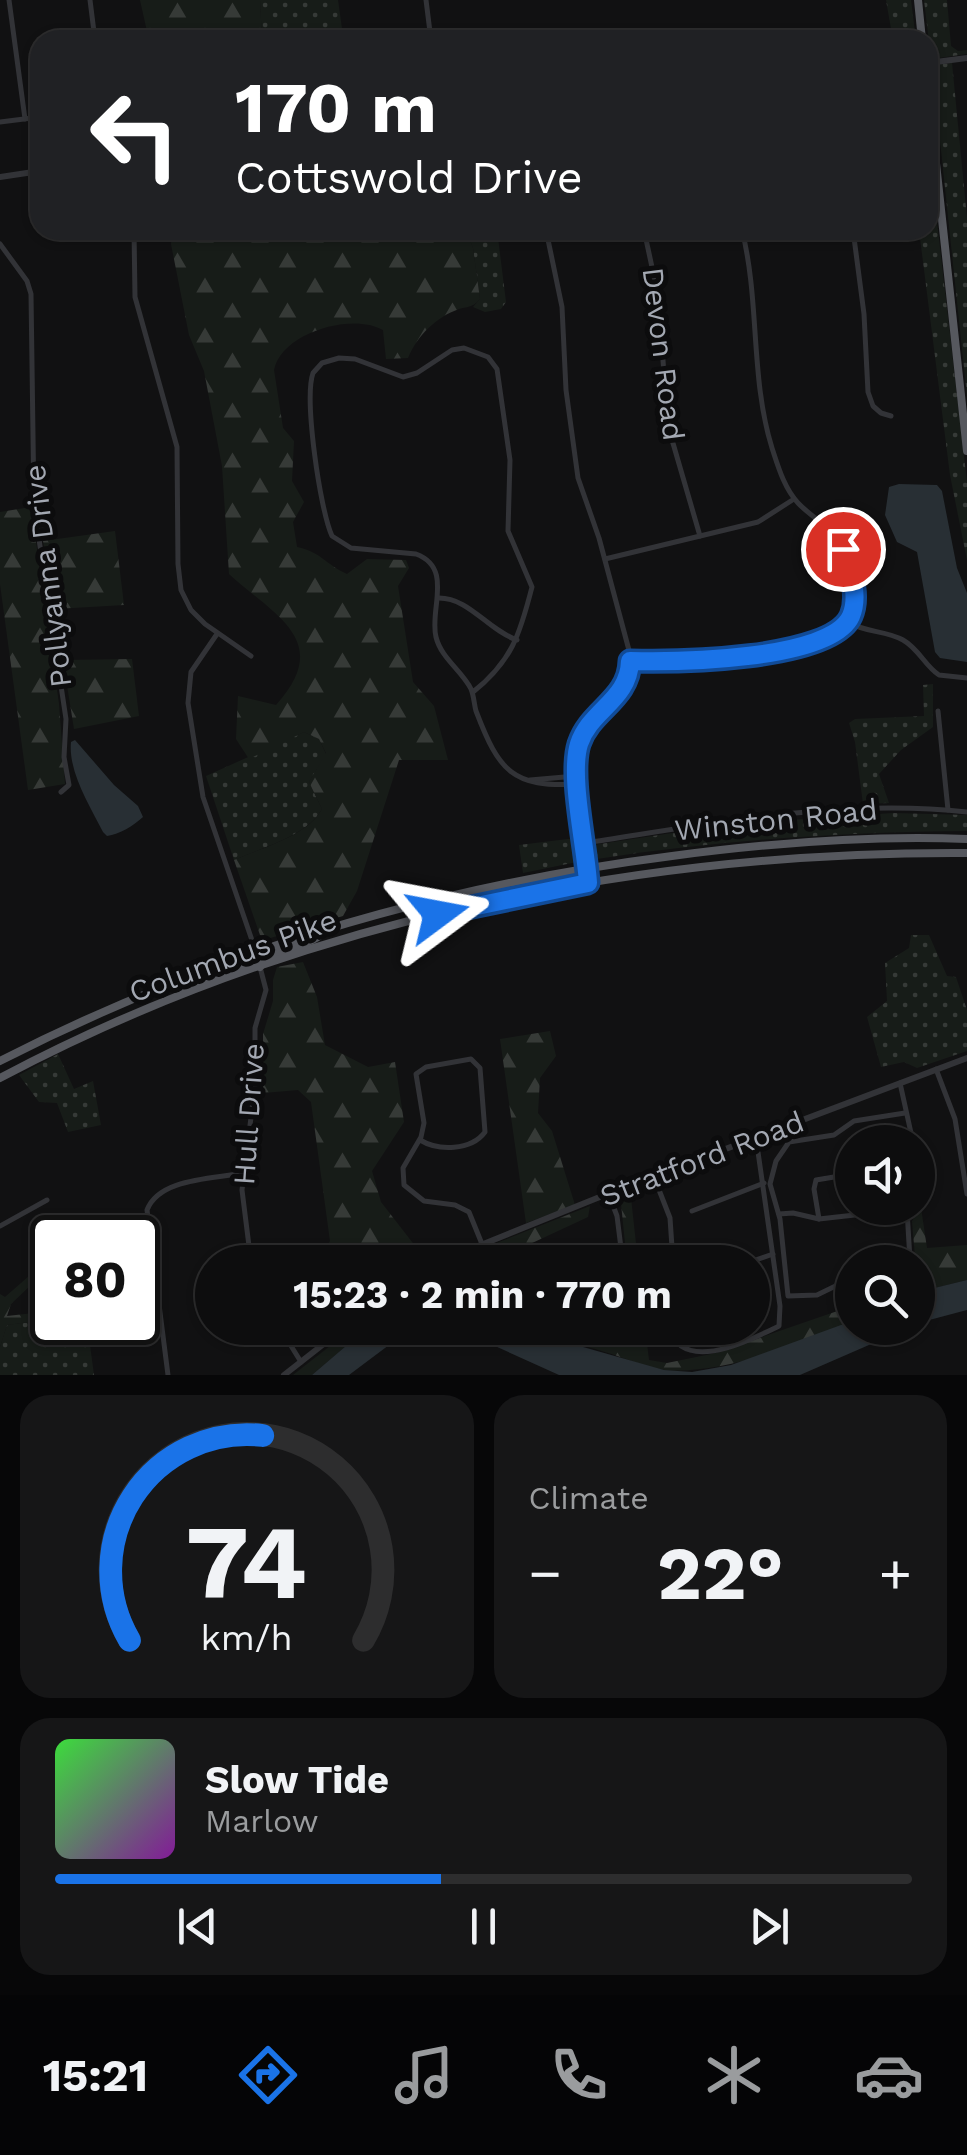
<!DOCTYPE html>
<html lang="en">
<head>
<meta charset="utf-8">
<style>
  :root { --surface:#0d0d0e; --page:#161617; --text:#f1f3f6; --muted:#9a9c9e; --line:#2d2d2e; --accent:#1a73e8 }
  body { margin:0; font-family:"Work Sans",sans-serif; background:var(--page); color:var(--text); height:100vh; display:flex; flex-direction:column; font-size:38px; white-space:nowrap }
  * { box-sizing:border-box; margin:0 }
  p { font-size:32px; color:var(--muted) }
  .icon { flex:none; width:55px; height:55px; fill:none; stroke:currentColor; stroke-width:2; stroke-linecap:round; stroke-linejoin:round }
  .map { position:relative; height:1375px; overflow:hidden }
  .details { display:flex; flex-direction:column; gap:20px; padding:20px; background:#070708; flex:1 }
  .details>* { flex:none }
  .banner { position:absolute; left:30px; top:30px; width:908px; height:210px; border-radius:30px; box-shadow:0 2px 8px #0004,0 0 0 2px var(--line); background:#202124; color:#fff; overflow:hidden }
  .tools { position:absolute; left:835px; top:1125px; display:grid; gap:20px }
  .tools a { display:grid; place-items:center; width:100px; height:100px; border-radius:50%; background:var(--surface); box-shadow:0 2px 8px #0004,0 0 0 2px var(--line); font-size:50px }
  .speed { position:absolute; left:30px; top:1215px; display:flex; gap:20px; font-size:50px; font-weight:700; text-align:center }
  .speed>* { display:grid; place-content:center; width:130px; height:130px; border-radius:50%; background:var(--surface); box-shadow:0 2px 8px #0004,0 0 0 2px var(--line); line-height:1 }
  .speed .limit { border:5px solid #111; border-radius:15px; background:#fff; color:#111 }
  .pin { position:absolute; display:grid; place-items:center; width:85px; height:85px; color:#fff; margin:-42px; border:5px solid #fff; border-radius:50%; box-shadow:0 2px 10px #0007 }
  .me { position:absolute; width:110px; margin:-55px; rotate:77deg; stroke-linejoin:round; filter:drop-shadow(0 0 8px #0008) }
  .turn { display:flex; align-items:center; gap:35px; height:210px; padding:0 40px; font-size:45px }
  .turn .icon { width:130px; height:130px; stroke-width:2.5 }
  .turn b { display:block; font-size:70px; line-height:85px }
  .big { font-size:75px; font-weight:700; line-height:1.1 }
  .details .widget { flex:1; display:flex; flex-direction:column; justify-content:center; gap:15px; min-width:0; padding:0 35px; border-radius:30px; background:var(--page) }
  .details .dial { align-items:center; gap:0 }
  .dial svg { height:260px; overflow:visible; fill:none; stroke:var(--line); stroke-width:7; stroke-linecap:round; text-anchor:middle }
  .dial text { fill:var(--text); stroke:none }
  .song { display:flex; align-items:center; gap:30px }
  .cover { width:120px; height:120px; border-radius:15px; background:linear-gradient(135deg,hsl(120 70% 55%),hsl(290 70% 35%)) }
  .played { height:10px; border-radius:5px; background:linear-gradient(90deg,var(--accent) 45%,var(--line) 45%) }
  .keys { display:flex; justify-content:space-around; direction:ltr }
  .heat { display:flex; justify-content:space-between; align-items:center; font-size:55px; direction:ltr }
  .details .tiles { flex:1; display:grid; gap:20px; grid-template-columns:1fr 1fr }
  .widget:last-child { grid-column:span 2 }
  .trip { position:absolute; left:195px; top:1245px; width:575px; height:100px; border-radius:50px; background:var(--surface); box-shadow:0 2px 8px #0004,0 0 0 2px var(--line); font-weight:700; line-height:100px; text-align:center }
  .menu { display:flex; height:160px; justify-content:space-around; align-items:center; background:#050506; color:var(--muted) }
  .menu .icon { width:70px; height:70px }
  .menu .selected { color:var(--accent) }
  .menu b { font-size:45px; color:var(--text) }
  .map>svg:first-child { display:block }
</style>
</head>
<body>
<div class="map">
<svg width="967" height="1375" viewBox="0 0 967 1375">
  <defs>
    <pattern id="grass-dots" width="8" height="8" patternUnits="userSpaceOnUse" patternTransform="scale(2.5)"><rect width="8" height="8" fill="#171c18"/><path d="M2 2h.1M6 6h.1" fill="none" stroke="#363a37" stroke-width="1.8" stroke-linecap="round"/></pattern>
    <pattern id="forest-firs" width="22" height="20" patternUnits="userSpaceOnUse" patternTransform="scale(2.5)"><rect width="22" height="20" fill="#171c18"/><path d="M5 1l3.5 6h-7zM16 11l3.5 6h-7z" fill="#363a37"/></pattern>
  </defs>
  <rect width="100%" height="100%" fill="#111112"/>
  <!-- grass -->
  <g fill="url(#grass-dots)">
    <polygon points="260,0 338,0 343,36 262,40"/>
    <polygon points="886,0 911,0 916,40 893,40"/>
    <polygon points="924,0 947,0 951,46 958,51 967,50 967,54 931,59"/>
    <polygon points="952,63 967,218 967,396 932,65"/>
    <polygon points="928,144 967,482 967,560 950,475 919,230 928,230"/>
    <polygon points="466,230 497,230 506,302 501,309 485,312 473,307 480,299 473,248"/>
    <polygon points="933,684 933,727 901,750 879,774 889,803 863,804 855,742 849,723 855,719 924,716 923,685"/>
    <path d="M304,732L319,739L326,754L309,782L322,809C307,836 261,848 234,860L206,776Z"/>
    <path d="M893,813L967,815V831C843,832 720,840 597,859L594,856L593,845L732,824Z"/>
    <polygon points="576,838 577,862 523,873 519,845"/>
    <polygon points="911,935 929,935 947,976 956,977 967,1010 967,1051 917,1068 904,1062 881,1067 867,1017 887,1001 885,963 909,948"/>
    <polygon points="58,1054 74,1089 93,1081 101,1125 68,1132 57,1103 39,1102 19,1075"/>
    <polygon points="52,1319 52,1322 87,1323 94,1375 0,1375 0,1347 7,1325"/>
  </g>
  <!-- forest -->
  <g fill="url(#forest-firs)">
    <polygon points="140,0 260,0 262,40 149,40"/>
    <path d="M173,230H466L473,248L480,299C472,308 469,306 459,309C436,317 417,336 408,358L386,359L383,330C352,312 281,333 274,370L283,428L294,441L292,481L304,502L293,522L297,547C321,552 325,564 347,574L367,559L406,560L409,568L398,586L413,682L434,706L448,760H399L357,891L343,916L267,939L260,935L234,860C261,848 308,836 322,809L309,782L326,753L319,739L304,732L249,759L236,739L238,696L276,705C334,641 275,616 229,574L222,466L204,371L189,335L171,244Z"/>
    <polygon points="31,507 59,704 65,784 28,790 0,584 0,512"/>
    <polygon points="115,531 124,605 55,609 43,541"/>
    <polygon points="132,659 139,716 74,729 63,660"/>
    <polygon points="303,962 317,997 325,1045 368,1067 395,1062 404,1122 372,1171 381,1202 426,1260 422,1262 375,1262 372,1258 360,1262 320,1262 330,1241 311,1102 298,1090 263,1093 263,1034 273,1001 273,980 277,967"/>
    <polygon points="550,1031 556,1056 540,1078 538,1113 552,1131 575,1205 526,1223 500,1039"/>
    <polygon points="630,1189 638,1262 627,1262 620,1194"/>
    <polygon points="590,1206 588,1217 500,1258 500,1262 449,1262"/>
    <polygon points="921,1208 927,1248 967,1245 967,1280 918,1292 912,1221"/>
    <polygon points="52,1256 52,1265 11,1304 7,1316 52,1311 52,1319 7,1325 0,1347 0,1294 5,1297"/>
    <path d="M852,1306V1321C803,1344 720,1375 665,1370C645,1367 625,1358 605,1352C580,1344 556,1339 531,1328H612L627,1335L634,1328H645L649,1360L667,1363L716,1353Z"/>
    <polygon points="353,1328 367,1328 312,1375 293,1375"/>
  </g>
  <!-- water -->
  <g fill="#282f34">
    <polygon points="899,484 937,485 942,491 957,568 967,593 967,662 940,658 935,652 917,552 897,542 885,515 889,487"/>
    <path d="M75,740L114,785L138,806L143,817C133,826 120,834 107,836L103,832C90,806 68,772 71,742Z"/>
    <polygon points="967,1280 967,1310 918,1323 918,1292"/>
    <polygon points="852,1321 852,1328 908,1328 800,1375 559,1375 455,1328 531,1328 555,1339 664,1370 692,1372 731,1365"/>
    <polygon points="367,1328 421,1328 393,1342 349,1375 312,1375"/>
  </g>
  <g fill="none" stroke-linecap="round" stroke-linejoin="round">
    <!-- minor -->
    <g stroke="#323337" stroke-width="5">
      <polyline points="9,0 25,119"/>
      <polyline points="90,0 95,40"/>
      <polyline points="426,0 431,40"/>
      <polyline points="0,122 40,117"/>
      <polyline points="134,230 135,297 177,447 178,564 181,590 191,610 205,624 251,656"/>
      <path d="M546,230L562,307L566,390L578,478L599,538L630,654C631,703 588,708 578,748C570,780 586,847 588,883"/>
      <polyline points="644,230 658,295 668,426 700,536"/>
      <polyline points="853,230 864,314 868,392 873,406 881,413 891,416"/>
      <polyline points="0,244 27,281 31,294 34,506 66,719 64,757 69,785 61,792"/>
      <polyline points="605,559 758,522 794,499"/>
      <path d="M439,598C469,598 488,630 517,640"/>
      <path d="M848,622C866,633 885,630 903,640C919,649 925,666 939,675L967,678"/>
      <polyline points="217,634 191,672 188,703 203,797 256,952"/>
      <path d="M631,661C677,662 826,661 850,618C861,598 851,564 841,545C831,526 812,518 798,503C784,488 778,466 772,448C750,377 760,302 742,230"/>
      <path d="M473,692C512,661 520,634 532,587L508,531L510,460L497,369L488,357L464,348L452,350L417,373L403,377L355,359L339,358L322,363L313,373C304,399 320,510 332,536L351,548L416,554C454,568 429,610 436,637C441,658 462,671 471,689C474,696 474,704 476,711C499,771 512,788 578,784"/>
      <polyline points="938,711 948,810"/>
      <polyline points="530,780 576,776"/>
      <path d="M585,843C710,824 840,798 967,812"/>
      <polyline points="936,1069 955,1119 967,1194"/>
      <polyline points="900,1083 913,1142"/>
      <path d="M420,1140C438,1151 471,1151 485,1132L480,1068L471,1059L426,1067L416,1074L424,1123L421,1137L403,1168L404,1185L424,1201L455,1205L469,1212L482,1244"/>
      <polyline points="654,1177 670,1218 673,1262"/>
      <polyline points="907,1210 910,1260 908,1262"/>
      <polyline points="692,1211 764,1183"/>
      <polyline points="779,1214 793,1213 819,1219 908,1209"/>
      <polyline points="819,1219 814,1189 816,1180 852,1174"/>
      <polyline points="0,1226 47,1200"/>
      <polyline points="251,1262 242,1190 255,1085 255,1028 266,990 260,967"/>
      <polyline points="584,1262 622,1256 617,1216 609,1195"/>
      <polyline points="750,1262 773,1254"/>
      <polyline points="852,1278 817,1295 788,1296 780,1219 770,1184 776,1161 789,1142 834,1135 854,1121 905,1113"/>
      <polyline points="280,1328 301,1362"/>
      <path d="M676,1328L681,1346C706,1363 754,1338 779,1326L780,1306L756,1138"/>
      <path d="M168,1375L147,1210C159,1178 213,1179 243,1173"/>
    </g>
    <!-- tertiary -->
    <g stroke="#323337" stroke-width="6">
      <polyline points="928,63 967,58"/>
      <polyline points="0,177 40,171"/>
      <polyline points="439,1262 622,1188 967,1058"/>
      <polyline points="284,1375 344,1328"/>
    </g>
    <!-- trunk -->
    <g stroke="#56585e" stroke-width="8">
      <polyline points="918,0 922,40"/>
      <polyline points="928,89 967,451"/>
      <path d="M260,967C274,944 312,950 327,928"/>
      <polyline points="186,988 248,963 256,952"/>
      <path d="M0,1061C211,953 437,886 672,856C770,843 868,835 967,839"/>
      <path d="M0,1078C294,922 635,851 967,853"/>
    </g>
  </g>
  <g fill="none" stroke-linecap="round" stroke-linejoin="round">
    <!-- route casing -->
    <g stroke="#114b97" stroke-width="25">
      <path id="route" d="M438,914L588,883C586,847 569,776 579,744C590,710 629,700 630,661C674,662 831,661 851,616C860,595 850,570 843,549"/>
    </g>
    <!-- route -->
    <use href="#route" stroke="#1a73e8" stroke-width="18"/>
  </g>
  <g text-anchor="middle" stroke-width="10" stroke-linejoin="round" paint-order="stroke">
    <!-- street labels -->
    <g font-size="30" fill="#a3a8b2" stroke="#0c0c0d">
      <text transform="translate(663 354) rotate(83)" y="10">Devon Road</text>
      <text transform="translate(48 576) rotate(-97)" y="10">Pollyanna Drive</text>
      <text transform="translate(776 820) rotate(-6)" y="10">Winston Road</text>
      <text transform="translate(233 956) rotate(-20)" y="10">Columbus Pike</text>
      <text transform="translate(249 1114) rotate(-86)" y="10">Hull Drive</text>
      <text transform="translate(702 1159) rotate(-21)" y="10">Stratford Road</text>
    </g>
  </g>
</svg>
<div class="tools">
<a><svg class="icon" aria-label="sound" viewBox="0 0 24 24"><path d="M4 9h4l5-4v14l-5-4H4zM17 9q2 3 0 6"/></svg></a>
<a><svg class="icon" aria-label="search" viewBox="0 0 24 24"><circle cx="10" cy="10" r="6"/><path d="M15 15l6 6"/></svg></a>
</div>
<div class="speed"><div class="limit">80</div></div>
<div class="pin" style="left:843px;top:549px;background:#d93025"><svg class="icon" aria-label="arrive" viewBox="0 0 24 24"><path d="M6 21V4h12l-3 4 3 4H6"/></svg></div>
<svg class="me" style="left:438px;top:914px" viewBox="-20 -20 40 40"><path d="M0-17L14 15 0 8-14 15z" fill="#1a73e8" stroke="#fff" stroke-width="4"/></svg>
<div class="trip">15:23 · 2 min · 770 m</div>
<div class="banner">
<div class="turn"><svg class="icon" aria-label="left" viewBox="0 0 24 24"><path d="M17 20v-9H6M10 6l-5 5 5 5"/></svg><div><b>170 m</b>Cottswold Drive</div></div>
</div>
</div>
<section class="details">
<div class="tiles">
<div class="widget dial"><svg viewBox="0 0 100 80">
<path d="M14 69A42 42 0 1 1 86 69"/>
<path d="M14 69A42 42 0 0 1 55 6" stroke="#1a73e8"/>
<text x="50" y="56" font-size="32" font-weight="700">74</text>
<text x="50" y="72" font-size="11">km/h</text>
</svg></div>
<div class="widget"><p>Climate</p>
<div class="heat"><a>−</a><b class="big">22°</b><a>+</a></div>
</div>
<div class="widget">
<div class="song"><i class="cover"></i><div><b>Slow Tide</b><p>Marlow</p></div></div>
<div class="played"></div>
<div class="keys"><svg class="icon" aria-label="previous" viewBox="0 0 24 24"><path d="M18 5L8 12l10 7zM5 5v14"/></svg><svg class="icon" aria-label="pause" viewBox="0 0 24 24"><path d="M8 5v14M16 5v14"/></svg><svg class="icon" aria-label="next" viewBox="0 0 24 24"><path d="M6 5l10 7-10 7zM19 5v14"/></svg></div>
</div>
</div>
</section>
<nav class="menu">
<b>15:21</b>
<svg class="icon selected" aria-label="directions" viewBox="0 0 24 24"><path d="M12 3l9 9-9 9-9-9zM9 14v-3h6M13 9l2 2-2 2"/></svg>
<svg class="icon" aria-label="music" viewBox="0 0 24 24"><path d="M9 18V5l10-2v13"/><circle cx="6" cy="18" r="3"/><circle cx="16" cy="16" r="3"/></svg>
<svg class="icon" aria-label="phone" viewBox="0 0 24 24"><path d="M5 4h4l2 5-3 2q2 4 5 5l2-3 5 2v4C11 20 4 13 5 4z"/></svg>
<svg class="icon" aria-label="climate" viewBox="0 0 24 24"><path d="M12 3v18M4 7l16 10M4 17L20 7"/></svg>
<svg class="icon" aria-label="car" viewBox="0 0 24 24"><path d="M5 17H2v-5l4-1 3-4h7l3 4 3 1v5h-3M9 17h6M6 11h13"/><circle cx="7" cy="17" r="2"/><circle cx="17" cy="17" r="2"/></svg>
</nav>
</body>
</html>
